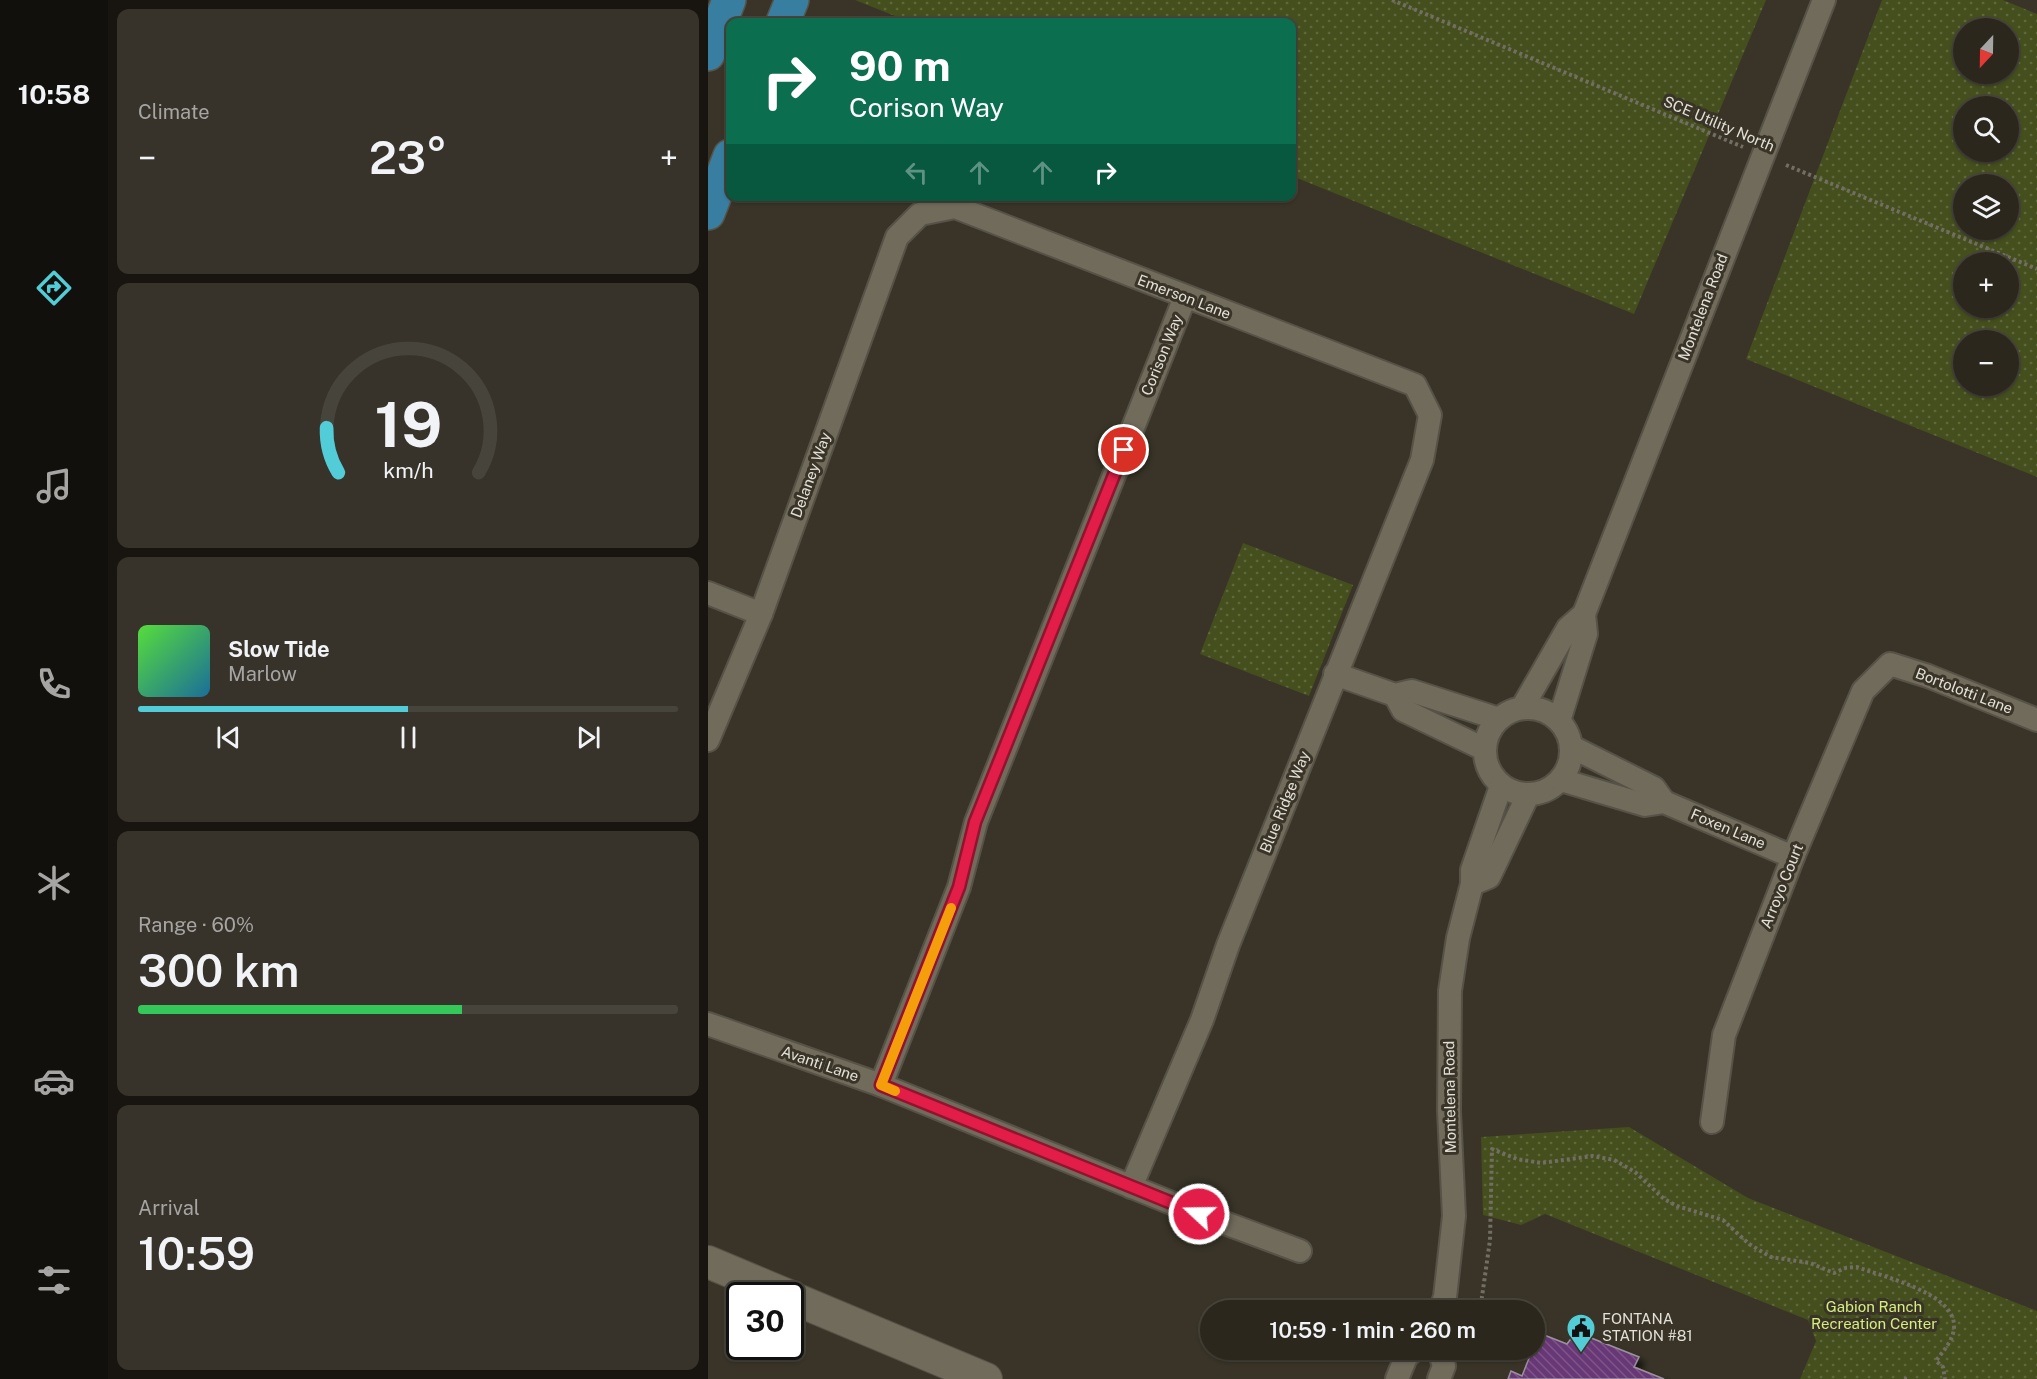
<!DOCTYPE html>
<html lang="en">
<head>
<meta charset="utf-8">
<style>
  :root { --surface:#2b271d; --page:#37332a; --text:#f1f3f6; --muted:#a6a5a4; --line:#47443b; --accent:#52ccd6 }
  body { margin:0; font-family:"Public Sans",sans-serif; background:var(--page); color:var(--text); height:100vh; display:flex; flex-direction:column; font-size:22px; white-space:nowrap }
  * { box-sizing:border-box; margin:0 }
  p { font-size:20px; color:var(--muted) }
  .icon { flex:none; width:33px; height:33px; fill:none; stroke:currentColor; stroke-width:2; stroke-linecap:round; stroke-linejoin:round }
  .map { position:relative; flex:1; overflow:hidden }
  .side { display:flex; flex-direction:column; gap:9px; padding:9px; background:#181510; width:600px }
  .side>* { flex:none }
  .guide { position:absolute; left:18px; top:18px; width:570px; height:183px; border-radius:12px; box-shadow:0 2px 4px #0004,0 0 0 2px var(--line); background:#0b6e4f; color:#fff; overflow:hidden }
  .needle { width:39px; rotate:202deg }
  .controls { position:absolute; left:1245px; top:18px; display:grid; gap:12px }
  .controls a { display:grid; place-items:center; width:66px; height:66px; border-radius:50%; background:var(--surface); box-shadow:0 2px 4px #0004,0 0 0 2px var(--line); font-size:30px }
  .speed { position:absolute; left:18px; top:1282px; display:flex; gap:12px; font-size:30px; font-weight:700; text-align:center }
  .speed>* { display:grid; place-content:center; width:78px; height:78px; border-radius:50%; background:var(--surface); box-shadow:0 2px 4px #0004,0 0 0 2px var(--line); line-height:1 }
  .speed .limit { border:3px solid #111; border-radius:9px; background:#fff; color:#111 }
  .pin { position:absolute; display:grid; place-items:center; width:51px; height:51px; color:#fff; margin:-26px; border:3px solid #fff; border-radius:50%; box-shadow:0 2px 6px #0007 }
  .me { position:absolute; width:66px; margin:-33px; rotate:291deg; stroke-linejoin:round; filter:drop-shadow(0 0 4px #0008) }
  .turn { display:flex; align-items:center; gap:21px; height:126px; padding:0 24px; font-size:27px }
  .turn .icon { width:78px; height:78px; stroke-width:2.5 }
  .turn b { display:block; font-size:42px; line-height:51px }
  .lanes { display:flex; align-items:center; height:57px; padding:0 24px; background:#0003; justify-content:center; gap:30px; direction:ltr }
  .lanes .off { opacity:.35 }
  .big { font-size:45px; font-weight:600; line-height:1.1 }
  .side .card { flex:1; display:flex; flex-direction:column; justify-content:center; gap:9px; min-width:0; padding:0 21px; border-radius:12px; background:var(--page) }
  .side .dial { align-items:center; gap:0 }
  .dial svg { height:156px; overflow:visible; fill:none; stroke:var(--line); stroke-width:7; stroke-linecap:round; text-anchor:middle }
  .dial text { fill:var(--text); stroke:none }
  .song { display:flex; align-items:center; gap:18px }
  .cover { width:72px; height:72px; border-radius:9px; background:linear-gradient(135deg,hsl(110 70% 55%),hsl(200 70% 35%)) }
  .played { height:6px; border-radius:3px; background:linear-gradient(90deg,var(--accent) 50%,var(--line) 50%) }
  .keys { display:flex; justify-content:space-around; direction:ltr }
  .heat { display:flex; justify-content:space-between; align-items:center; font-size:33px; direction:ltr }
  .charge { height:9px; border-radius:4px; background:linear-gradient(90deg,#34c759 60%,var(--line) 0) }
  .trip { position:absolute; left:492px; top:1300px; width:345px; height:60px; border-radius:30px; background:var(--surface); box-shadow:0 2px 4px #0004,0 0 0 2px var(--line); font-weight:600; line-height:60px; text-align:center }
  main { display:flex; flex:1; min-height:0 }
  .tabs { display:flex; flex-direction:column; width:108px; justify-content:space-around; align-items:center; background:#11100c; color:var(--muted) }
  .tabs .icon { width:42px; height:42px }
  .tabs .current { color:var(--accent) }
  .tabs b { font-size:27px; color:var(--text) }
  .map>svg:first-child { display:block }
</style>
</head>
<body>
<main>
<nav class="tabs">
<b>10:58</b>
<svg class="icon current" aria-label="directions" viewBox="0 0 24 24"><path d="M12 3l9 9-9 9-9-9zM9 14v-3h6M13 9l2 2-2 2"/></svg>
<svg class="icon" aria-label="music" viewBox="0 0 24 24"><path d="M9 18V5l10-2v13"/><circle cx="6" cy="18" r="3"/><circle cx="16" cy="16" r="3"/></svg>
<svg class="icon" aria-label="phone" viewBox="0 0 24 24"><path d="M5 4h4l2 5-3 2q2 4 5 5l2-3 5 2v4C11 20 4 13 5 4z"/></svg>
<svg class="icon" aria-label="climate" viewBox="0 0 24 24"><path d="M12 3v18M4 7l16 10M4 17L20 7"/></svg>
<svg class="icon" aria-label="car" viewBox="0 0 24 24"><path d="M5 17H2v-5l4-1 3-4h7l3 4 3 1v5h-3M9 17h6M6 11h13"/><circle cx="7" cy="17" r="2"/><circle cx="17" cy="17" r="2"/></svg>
<svg class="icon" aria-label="filters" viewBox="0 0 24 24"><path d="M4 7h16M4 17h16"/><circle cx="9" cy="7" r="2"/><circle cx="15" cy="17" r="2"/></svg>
</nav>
<section class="side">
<div class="card"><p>Climate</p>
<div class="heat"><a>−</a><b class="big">23°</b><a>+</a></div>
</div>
<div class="card dial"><svg viewBox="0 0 100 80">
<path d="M14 69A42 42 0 1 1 86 69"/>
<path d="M14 69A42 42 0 0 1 8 46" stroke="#52ccd6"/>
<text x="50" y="56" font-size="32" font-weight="700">19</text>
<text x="50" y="72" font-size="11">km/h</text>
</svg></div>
<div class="card">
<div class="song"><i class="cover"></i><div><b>Slow Tide</b><p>Marlow</p></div></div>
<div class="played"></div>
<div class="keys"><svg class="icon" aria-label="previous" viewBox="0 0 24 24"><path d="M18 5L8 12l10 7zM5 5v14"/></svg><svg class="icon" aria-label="pause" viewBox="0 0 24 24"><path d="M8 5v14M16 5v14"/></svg><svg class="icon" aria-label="next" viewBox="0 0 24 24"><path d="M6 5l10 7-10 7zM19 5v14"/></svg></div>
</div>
<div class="card"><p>Range · 60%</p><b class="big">300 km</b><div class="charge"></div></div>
<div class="card"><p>Arrival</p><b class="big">10:59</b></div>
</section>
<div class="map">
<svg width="1329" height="1379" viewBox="0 0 1329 1379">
  <defs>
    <pattern id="grass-dots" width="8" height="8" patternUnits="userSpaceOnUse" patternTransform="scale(1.5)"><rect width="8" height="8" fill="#444f1d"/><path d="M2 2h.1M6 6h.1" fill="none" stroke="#5f683d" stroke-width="1.8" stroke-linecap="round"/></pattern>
    <pattern id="building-back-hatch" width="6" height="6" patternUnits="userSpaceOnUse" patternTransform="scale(1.5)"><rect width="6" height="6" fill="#683776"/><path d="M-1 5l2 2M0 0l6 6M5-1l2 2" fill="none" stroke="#7d5489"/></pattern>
    <filter id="shadow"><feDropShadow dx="5.5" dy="5.5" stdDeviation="3" flood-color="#0009"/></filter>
  </defs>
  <rect width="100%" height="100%" fill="#393427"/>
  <!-- grass -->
  <g fill="url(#grass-dots)" fill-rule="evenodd">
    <polygon points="147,0 1058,0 926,314 584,176 584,22 202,22"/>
    <path d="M1174,0H1295L1329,14V477L1038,359ZM1256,28H1300V74H1256ZM1256,106H1300V152H1256ZM1256,184H1300V230H1256ZM1256,262H1300V308H1256ZM1256,340H1300V386H1256Z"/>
    <polygon points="535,543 645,585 601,696 492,654"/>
    <polygon points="921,1127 1040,1198 1329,1311 1329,1379 1092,1379 1108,1341 1100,1320 837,1214 813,1225 775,1215 773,1137"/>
  </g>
  <!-- building -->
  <polygon fill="url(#building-back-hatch)" stroke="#9b919e" stroke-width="1.5" filter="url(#shadow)" points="868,1332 931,1357 926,1367 956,1379 800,1379 803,1371 814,1376 831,1333 859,1344"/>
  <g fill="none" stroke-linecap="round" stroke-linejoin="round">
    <!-- street casing -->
    <g stroke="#575247" stroke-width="26">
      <g id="street">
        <polyline points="0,593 53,614"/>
        <polyline points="627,674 687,695 704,691 791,719"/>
        <polyline points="687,695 695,710 776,749"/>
        <circle cx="820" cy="751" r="43"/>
        <polyline points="814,708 860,628 876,614 1116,0"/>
        <polyline points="851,721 878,634 876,614"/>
        <polyline points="0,740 53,614 189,237 212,214 247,207 707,385 722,415 714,460 520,945 494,1020 423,1187"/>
        <polyline points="864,747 946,788 956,802"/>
        <polyline points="853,780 937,805 956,802 1085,857"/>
        <polyline points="764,884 781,877 820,795"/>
        <polyline points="0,1024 173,1085 471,1206 592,1251"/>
        <polyline points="173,1085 251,887 268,822 477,297"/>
        <polyline points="1004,1122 1016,1035 1085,857 1155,691 1182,664 1220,676 1329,720"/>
        <polyline points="732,1311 737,1297 746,1216 741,1111 742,991 750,938 764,884 764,870 793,786"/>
        <polyline points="731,1350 736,1366 731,1379"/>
        <polyline points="689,1379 698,1357 706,1350"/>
      </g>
    </g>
    <!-- secondary casing -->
    <g stroke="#575247" stroke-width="34">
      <g id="secondary">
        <polyline points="0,1262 81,1296"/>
        <polyline points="82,1297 278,1379"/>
      </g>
    </g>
    <!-- primary casing -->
    <g stroke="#575247" stroke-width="36">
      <g id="primary">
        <polyline points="75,22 84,0"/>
        <polyline points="0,54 21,0"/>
        <polyline points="0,213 22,156"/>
      </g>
    </g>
    <!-- path -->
    <g stroke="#736e63" stroke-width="4" stroke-dasharray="3 3" stroke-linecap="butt">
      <polyline points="684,0 1035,147"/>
      <polyline points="1078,165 1329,269"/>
      <path d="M772,1311L782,1240L784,1149L809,1159L833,1163L885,1156L906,1160L927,1172L956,1199L969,1206L1015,1220L1041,1244L1063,1257L1102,1263L1126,1273L1137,1268L1149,1267C1175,1277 1249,1293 1246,1328C1245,1341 1235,1351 1228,1361L1235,1367L1237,1379"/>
      <polyline points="760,1361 763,1350"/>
      <polyline points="1196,1379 1199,1379"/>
    </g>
    <!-- street -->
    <use href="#street" stroke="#716b5c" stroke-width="22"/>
    <!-- secondary -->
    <use href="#secondary" stroke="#716b5c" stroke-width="32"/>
    <!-- primary -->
    <use href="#primary" stroke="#387ea1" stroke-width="33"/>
  </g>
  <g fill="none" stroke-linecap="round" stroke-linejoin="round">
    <!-- route casing -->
    <g stroke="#92132f" stroke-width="15">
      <polyline id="route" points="416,450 267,822 251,887 173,1085 491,1214"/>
    </g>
    <!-- route -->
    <use href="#route" stroke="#e11d48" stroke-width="10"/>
    <!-- slow -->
    <polyline stroke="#f59e0b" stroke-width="10" points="187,1091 173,1085 243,908"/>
  </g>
  <!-- icons -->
  <defs>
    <g id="civic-pin" transform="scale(1.5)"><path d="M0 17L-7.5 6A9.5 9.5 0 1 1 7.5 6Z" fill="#52ccd6" stroke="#393427"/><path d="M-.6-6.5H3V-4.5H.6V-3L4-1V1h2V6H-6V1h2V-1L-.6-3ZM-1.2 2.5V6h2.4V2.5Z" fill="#111"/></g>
  </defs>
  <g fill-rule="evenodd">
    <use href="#civic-pin" x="873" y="1328"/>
  </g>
  <g text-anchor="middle" stroke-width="6" stroke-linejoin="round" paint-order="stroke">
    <!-- street labels -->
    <g font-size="15" fill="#e3e0d8" stroke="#393427">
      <text transform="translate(1011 124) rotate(23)" y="5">SCE Utility North</text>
      <text transform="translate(476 297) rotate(21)" y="5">Emerson Lane</text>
      <text transform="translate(995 307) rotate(-69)" y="5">Montelena Road</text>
      <text transform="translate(454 355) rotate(-68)" y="5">Corison Way</text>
      <text transform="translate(103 475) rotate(-70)" y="5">Delaney Way</text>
      <text transform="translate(1256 691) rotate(21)" y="5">Bortolotti Lane</text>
      <text transform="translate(577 802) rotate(-68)" y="5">Blue Ridge Way</text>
      <text transform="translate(1020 829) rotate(23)" y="5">Foxen Lane</text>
      <text transform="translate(1074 886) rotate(-68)" y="5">Arroyo Court</text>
      <text transform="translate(112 1064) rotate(19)" y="5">Avanti Lane</text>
      <text transform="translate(742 1097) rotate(-91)" y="5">Montelena Road</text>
    </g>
    <!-- park labels -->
    <g font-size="15" fill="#d5ef7b" stroke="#393427">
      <text x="1166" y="1312">Gabion Ranch<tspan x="1166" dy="17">Recreation Center</tspan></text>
    </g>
    <!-- poi labels -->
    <g font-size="15" fill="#e3e0d8" stroke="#393427" text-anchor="start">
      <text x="894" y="1324">FONTANA<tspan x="894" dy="17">STATION #81</tspan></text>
    </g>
  </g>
</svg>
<div class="controls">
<a><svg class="needle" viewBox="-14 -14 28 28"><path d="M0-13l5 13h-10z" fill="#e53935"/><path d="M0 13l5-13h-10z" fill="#a6a5a4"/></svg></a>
<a><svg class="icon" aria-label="search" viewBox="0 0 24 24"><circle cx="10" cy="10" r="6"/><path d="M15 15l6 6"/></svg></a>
<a><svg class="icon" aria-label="layers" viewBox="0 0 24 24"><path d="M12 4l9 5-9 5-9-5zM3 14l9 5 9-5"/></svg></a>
<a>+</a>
<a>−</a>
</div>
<div class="speed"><div class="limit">30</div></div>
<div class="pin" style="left:416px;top:450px;background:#d93025"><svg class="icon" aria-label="arrive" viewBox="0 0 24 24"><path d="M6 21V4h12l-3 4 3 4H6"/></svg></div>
<svg class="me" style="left:491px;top:1214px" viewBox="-20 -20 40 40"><circle r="17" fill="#e11d48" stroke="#fff" stroke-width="3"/><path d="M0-11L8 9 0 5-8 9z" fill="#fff"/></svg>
<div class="trip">10:59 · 1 min · 260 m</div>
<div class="guide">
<div class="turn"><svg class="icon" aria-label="right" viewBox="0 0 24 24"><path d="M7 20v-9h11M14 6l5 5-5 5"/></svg><div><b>90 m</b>Corison Way</div></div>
<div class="lanes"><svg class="icon off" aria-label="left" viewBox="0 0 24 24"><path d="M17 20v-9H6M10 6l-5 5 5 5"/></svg><svg class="icon off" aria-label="ahead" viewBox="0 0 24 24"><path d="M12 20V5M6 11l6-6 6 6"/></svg><svg class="icon off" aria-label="ahead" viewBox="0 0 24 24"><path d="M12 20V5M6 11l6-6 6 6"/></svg><svg class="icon" aria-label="right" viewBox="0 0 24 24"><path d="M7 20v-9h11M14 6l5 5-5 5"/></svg></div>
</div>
</div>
</main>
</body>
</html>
